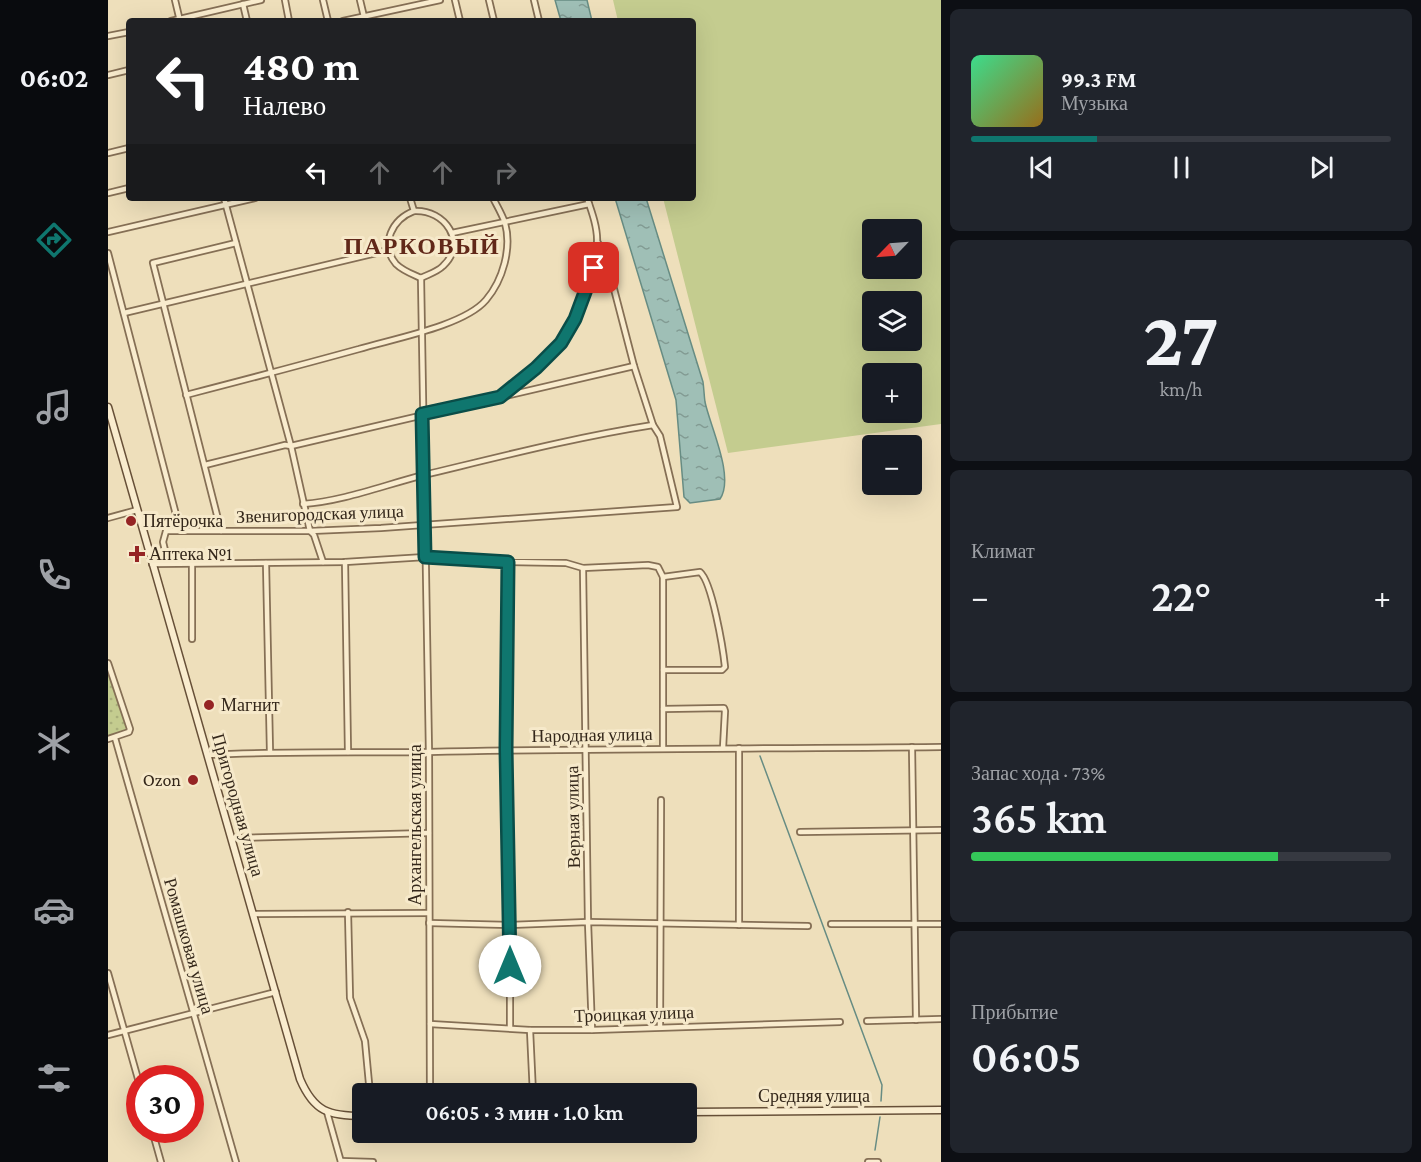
<!DOCTYPE html>
<html lang="ru">
<head>
<meta charset="utf-8">
<style>
  :root { --surface:#171b24; --page:#20242c; --text:#f1f3f6; --muted:#9ea1a6; --line:#363941; --accent:#0f766e }
  body { margin:0; font-family:"Crimson Pro",serif; background:var(--page); color:var(--text); height:100vh; display:flex; flex-direction:column; font-size:22px; white-space:nowrap }
  * { box-sizing:border-box; margin:0 }
  p { font-size:20px; color:var(--muted) }
  .icon { flex:none; width:33px; height:33px; fill:none; stroke:currentColor; stroke-width:2; stroke-linecap:round; stroke-linejoin:round }
  .map { position:relative; flex:1; overflow:hidden }
  .sheet { display:flex; flex-direction:column; gap:9px; padding:9px; background:#0d0f14; width:480px }
  .sheet>* { flex:none }
  .banner { position:absolute; left:18px; top:18px; width:570px; height:183px; border-radius:6px; box-shadow:0 6px 24px #0002; background:#202124; color:#fff; overflow:hidden }
  .needle { width:39px; rotate:245deg }
  .controls { position:absolute; left:754px; top:219px; display:grid; gap:12px }
  .controls a { display:grid; place-items:center; width:60px; height:60px; border-radius:6px; background:var(--surface); box-shadow:0 6px 24px #0002; font-size:30px }
  .speed { position:absolute; left:18px; top:1065px; display:flex; gap:12px; font-size:30px; font-weight:700; text-align:center }
  .speed>* { display:grid; place-content:center; width:78px; height:78px; border-radius:50%; background:var(--surface); box-shadow:0 6px 24px #0002; line-height:1 }
  .speed .limit { border:9px solid #d22; background:#fff; color:#111 }
  .pin { position:absolute; display:grid; place-items:center; width:51px; height:51px; color:#fff; margin:-26px; border-radius:12px; box-shadow:0 3px 9px #0006 }
  .me { position:absolute; width:66px; margin:-33px; rotate:0deg; stroke-linejoin:round; filter:drop-shadow(0 0 4px #0008) }
  .turn { display:flex; align-items:center; gap:21px; height:126px; padding:0 18px; font-size:27px }
  .turn .icon { width:78px; height:78px; stroke-width:2.5 }
  .turn b { display:block; font-size:42px; line-height:51px }
  .lanes { display:flex; align-items:center; height:57px; padding:0 18px; background:#0003; justify-content:center; gap:30px; direction:ltr }
  .lanes .off { opacity:.35 }
  .big { font-size:45px; font-weight:600; line-height:1.1 }
  .sheet .widget { flex:1; display:flex; flex-direction:column; justify-content:center; gap:9px; min-width:0; padding:0 21px; border-radius:9px; background:var(--page) }
  .sheet .dial { align-items:center; gap:0 }
  .dial b { font-size:78px; line-height:1 }
  .song { display:flex; align-items:center; gap:18px }
  .cover { width:72px; height:72px; border-radius:9px; background:linear-gradient(135deg,hsl(150 70% 55%),hsl(40 70% 35%)) }
  .played { height:6px; border-radius:3px; background:linear-gradient(90deg,var(--accent) 30%,var(--line) 30%) }
  .keys { display:flex; justify-content:space-around; direction:ltr }
  .heat { display:flex; justify-content:space-between; align-items:center; font-size:33px; direction:ltr }
  .charge { height:9px; border-radius:4px; background:linear-gradient(90deg,#34c759 73%,var(--line) 0) }
  .trip { position:absolute; left:244px; top:1083px; width:345px; height:60px; border-radius:6px; background:var(--surface); box-shadow:0 6px 24px #0002; font-weight:600; line-height:60px; text-align:center }
  main { display:flex; flex:1; min-height:0 }
  .menu { display:flex; flex-direction:column; width:108px; justify-content:space-around; align-items:center; background:#090b0e; color:var(--muted) }
  .menu .icon { width:42px; height:42px }
  .menu .on { color:var(--accent) }
  .menu b { font-size:27px; color:var(--text) }
  .map>svg:first-child { display:block }
</style>
</head>
<body>
<main>
<nav class="menu">
<b>06:02</b>
<svg class="icon on" aria-label="directions" viewBox="0 0 24 24"><path d="M12 3l9 9-9 9-9-9zM9 14v-3h6M13 9l2 2-2 2"/></svg>
<svg class="icon" aria-label="music" viewBox="0 0 24 24"><path d="M9 18V5l10-2v13"/><circle cx="6" cy="18" r="3"/><circle cx="16" cy="16" r="3"/></svg>
<svg class="icon" aria-label="phone" viewBox="0 0 24 24"><path d="M5 4h4l2 5-3 2q2 4 5 5l2-3 5 2v4C11 20 4 13 5 4z"/></svg>
<svg class="icon" aria-label="climate" viewBox="0 0 24 24"><path d="M12 3v18M4 7l16 10M4 17L20 7"/></svg>
<svg class="icon" aria-label="car" viewBox="0 0 24 24"><path d="M5 17H2v-5l4-1 3-4h7l3 4 3 1v5h-3M9 17h6M6 11h13"/><circle cx="7" cy="17" r="2"/><circle cx="17" cy="17" r="2"/></svg>
<svg class="icon" aria-label="filters" viewBox="0 0 24 24"><path d="M4 7h16M4 17h16"/><circle cx="9" cy="7" r="2"/><circle cx="15" cy="17" r="2"/></svg>
</nav>
<div class="map">
<svg width="833" height="1162" viewBox="0 0 833 1162">
  <defs>
    <pattern id="garden-dots" width="8" height="8" patternUnits="userSpaceOnUse" patternTransform="scale(1.5)"><rect width="8" height="8" fill="#c4cc8f"/><path d="M2 2h.1M6 6h.1" fill="none" stroke="#a9af7b" stroke-width="1.8" stroke-linecap="round"/></pattern>
    <pattern id="water-ripples" width="26" height="14" patternUnits="userSpaceOnUse" patternTransform="scale(1.5)"><rect width="26" height="14" fill="#9fbfb6"/><path d="M2 4q2-2 4 0t4 0M15 11q2-2 4 0t4 0" fill="none" stroke="#829b93"/></pattern>
  </defs>
  <rect width="100%" height="100%" fill="#eedfbb"/>
  <!-- green -->
  <path fill="#c4cc8f" fill-rule="evenodd" d="M505,0H833V424L620,453L555,198H585V21H510ZM765,230H804V268H765ZM765,302H804V340H765ZM765,374H804V412H765Z"/>
  <!-- garden -->
  <polygon fill="url(#garden-dots)" points="0,663 22,729 0,739"/>
  <!-- water -->
  <g fill="url(#water-ripples)" stroke="#678c83" stroke-width="1.5">
    <polygon points="447,0 479,0 484,21 453,21"/>
    <path d="M507,198H538L595,382C596,389 596,395 597,402C602,426 627,477 612,499L582,503L576,497L568,400Z"/>
  </g>
  <g fill="none" stroke-linecap="round" stroke-linejoin="round">
    <!-- stream -->
    <g stroke="#678c83" stroke-width="1.5">
      <polyline points="652,756 774,1085 773,1101"/>
      <polyline points="767,1150 772,1117"/>
    </g>
    <!-- street casing -->
    <g stroke="#856f55" stroke-width="8">
      <g id="street">
        <polyline points="67,0 72,21"/>
        <polyline points="177,0 181,21"/>
        <polyline points="215,0 220,21"/>
        <polyline points="252,0 257,21"/>
        <polyline points="347,0 352,21"/>
        <polyline points="381,0 386,21"/>
        <polyline points="426,0 431,21"/>
        <polyline points="135,4 139,21"/>
        <polyline points="63,21 153,0"/>
        <polyline points="235,21 332,0"/>
        <polyline points="0,36 21,32"/>
        <polyline points="0,75 21,70"/>
        <polyline points="0,153 21,148"/>
        <polyline points="0,193 21,188"/>
        <polyline points="116,198 183,446 202,531 206,535 215,562"/>
        <polyline points="302,198 306,211"/>
        <path d="M306,211C337,209 360,243 335,266C329,272 321,274 313,278C304,274 295,271 288,264C271,244 285,219 306,211Z"/>
        <polyline points="0,232 147,198"/>
        <polyline points="344,233 481,204"/>
        <polyline points="0,253 72,530"/>
        <polyline points="313,278 321,752 322,1094"/>
        <polyline points="16,313 281,250"/>
        <path d="M78,395C136,380 193,365 251,349C284,339 356,326 378,300C395,280 404,248 397,223C394,214 389,206 385,198"/>
        <path d="M394,395C414,379 437,363 453,343C469,322 488,270 489,243C490,229 484,212 479,198"/>
        <polyline points="97,465 177,445 183,446 526,366"/>
        <path d="M195,504C236,501 276,485 316,475C391,457 468,437 545,425"/>
        <polyline points="0,518 29,510"/>
        <polyline points="113,531 45,263 128,243"/>
        <polyline points="237,562 240,752"/>
        <polyline points="401,562 398,749 402,925 402,1028"/>
        <polyline points="60,563 55,542 58,531 202,531 273,528 569,507 552,436 545,425 526,366 499,262 490,243"/>
        <polyline points="158,563 162,752"/>
        <path d="M44,564L237,562L317,557L401,562L458,563L475,568L540,565L550,567L555,577L592,572C604,582 615,648 617,667L614,670H555"/>
        <polyline points="475,568 480,922 484,1030"/>
        <polyline points="555,577 555,747"/>
        <polyline points="84,639 84,563"/>
        <polyline points="0,663 22,729 21,732 0,739"/>
        <polyline points="555,709 616,708 617,711 615,748"/>
        <polyline points="7,738 128,1162"/>
        <polyline points="804,747 808,1020"/>
        <path d="M100,755C173,751 247,753 321,752C492,748 662,749 833,747"/>
        <polyline points="692,832 833,830"/>
        <polyline points="124,838 321,833"/>
        <polyline points="240,912 242,998 257,1041 262,1094"/>
        <polyline points="147,914 320,913"/>
        <polyline points="321,923 402,925 480,922 700,926"/>
        <polyline points="723,924 833,924"/>
        <polyline points="631,925 631,748"/>
        <polyline points="0,973 32,1086"/>
        <polyline points="759,1021 833,1019"/>
        <polyline points="322,1024 422,1030 484,1030 732,1022"/>
        <polyline points="552,1026 553,800"/>
        <polyline points="422,1030 425,1094"/>
        <polyline points="0,1035 168,992"/>
        <polyline points="219,1112 233,1162"/>
        <polyline points="44,1130 53,1162"/>
        <polyline points="233,1161 265,1162"/>
        <polyline points="760,1162 770,1162"/>
      </g>
    </g>
    <!-- secondary casing -->
    <g stroke="#675038" stroke-width="9">
      <g id="secondary">
        <path d="M0,407L192,1079C206,1112 221,1116 255,1116"/>
        <polyline points="579,1112 833,1110"/>
      </g>
    </g>
    <!-- street -->
    <use href="#street" stroke="#f9ecce" stroke-width="4.5"/>
    <!-- secondary -->
    <use href="#secondary" stroke="#f9ecce" stroke-width="6"/>
  </g>
  <g fill="none" stroke-linecap="round" stroke-linejoin="round">
    <!-- route casing -->
    <g stroke="#0a4d48" stroke-width="15">
      <polyline id="route" points="402,966 398,749 400,562 317,557 314,414 392,397 428,368 453,343 467,319 486,268"/>
    </g>
    <!-- route -->
    <use href="#route" stroke="#0f766e" stroke-width="10"/>
  </g>
  <!-- markers -->
  <g fill="#952424" stroke="#f6e9ca" stroke-width="2">
    <circle cx="23" cy="521" r="6"/>
    <path d="M26 545h6v6h6v6h-6v6h-6v-6h-6v-6h6z"/>
    <circle cx="101" cy="705" r="6"/>
    <circle cx="85" cy="780" r="6"/>
  </g>
  <g text-anchor="middle" stroke-width="6" stroke-linejoin="round" paint-order="stroke">
    <!-- street labels -->
    <g font-size="18" fill="#34271a" stroke="#f6e9ca">
      <text transform="translate(212 514) rotate(-2)" y="6">Звенигородская улица</text>
      <text transform="translate(484 735) rotate(-1)" y="6">Народная улица</text>
      <text transform="translate(130 805) rotate(74)" y="6">Пригородная улица</text>
      <text transform="translate(465 817) rotate(-91)" y="6">Верная улица</text>
      <text transform="translate(307 825) rotate(-90)" y="6">Архангельская улица</text>
      <text transform="translate(81 946) rotate(74)" y="6">Ромашковая улица</text>
      <text transform="translate(526 1014) rotate(-2)" y="6">Троицкая улица</text>
      <text x="706" y="1102">Средняя улица</text>
    </g>
    <!-- poi labels -->
    <g font-size="18" fill="#34271a" stroke="#f6e9ca" text-anchor="start">
      <text x="35" y="527">Пятёрочка</text>
      <text x="41" y="560">Аптека №1</text>
      <text x="113" y="711">Магнит</text>
      <text x="73" y="786" text-anchor="end">Ozon</text>
    </g>
    <!-- district labels -->
    <g font-size="24" font-weight="bold" letter-spacing="1.5" fill="#612819" stroke="#f6e9ca">
      <text x="314" y="254">ПАРКОВЫЙ</text>
    </g>
  </g>
</svg>
<div class="controls">
<a><svg class="needle" viewBox="-14 -14 28 28"><path d="M0-13l5 13h-10z" fill="#e53935"/><path d="M0 13l5-13h-10z" fill="#9ea1a6"/></svg></a>
<a><svg class="icon" aria-label="layers" viewBox="0 0 24 24"><path d="M12 4l9 5-9 5-9-5zM3 14l9 5 9-5"/></svg></a>
<a>+</a>
<a>−</a>
</div>
<div class="speed"><div class="limit">30</div></div>
<div class="pin" style="left:486px;top:268px;background:#d93025"><svg class="icon" aria-label="arrive" viewBox="0 0 24 24"><path d="M6 21V4h12l-3 4 3 4H6"/></svg></div>
<svg class="me" style="left:402px;top:966px" viewBox="-20 -20 40 40"><circle r="19" fill="#fff"/><path d="M0-13L10 11 0 6-10 11z" fill="#0f766e"/></svg>
<div class="trip">06:05 · 3 мин · 1.0 km</div>
<div class="banner">
<div class="turn"><svg class="icon" aria-label="left" viewBox="0 0 24 24"><path d="M17 20v-9H6M10 6l-5 5 5 5"/></svg><div><b>480 m</b>Налево</div></div>
<div class="lanes"><svg class="icon" aria-label="left" viewBox="0 0 24 24"><path d="M17 20v-9H6M10 6l-5 5 5 5"/></svg><svg class="icon off" aria-label="ahead" viewBox="0 0 24 24"><path d="M12 20V5M6 11l6-6 6 6"/></svg><svg class="icon off" aria-label="ahead" viewBox="0 0 24 24"><path d="M12 20V5M6 11l6-6 6 6"/></svg><svg class="icon off" aria-label="right" viewBox="0 0 24 24"><path d="M7 20v-9h11M14 6l5 5-5 5"/></svg></div>
</div>
</div>
<section class="sheet">
<div class="widget">
<div class="song"><i class="cover"></i><div><b>99.3 FM</b><p>Музыка</p></div></div>
<div class="played"></div>
<div class="keys"><svg class="icon" aria-label="previous" viewBox="0 0 24 24"><path d="M18 5L8 12l10 7zM5 5v14"/></svg><svg class="icon" aria-label="pause" viewBox="0 0 24 24"><path d="M8 5v14M16 5v14"/></svg><svg class="icon" aria-label="next" viewBox="0 0 24 24"><path d="M6 5l10 7-10 7zM19 5v14"/></svg></div>
</div>
<div class="widget dial"><b>27</b><p>km/h</p></div>
<div class="widget"><p>Климат</p>
<div class="heat"><a>−</a><b class="big">22°</b><a>+</a></div>
</div>
<div class="widget"><p>Запас хода · 73%</p><b class="big">365 km</b><div class="charge"></div></div>
<div class="widget"><p>Прибытие</p><b class="big">06:05</b></div>
</section>
</main>
</body>
</html>
